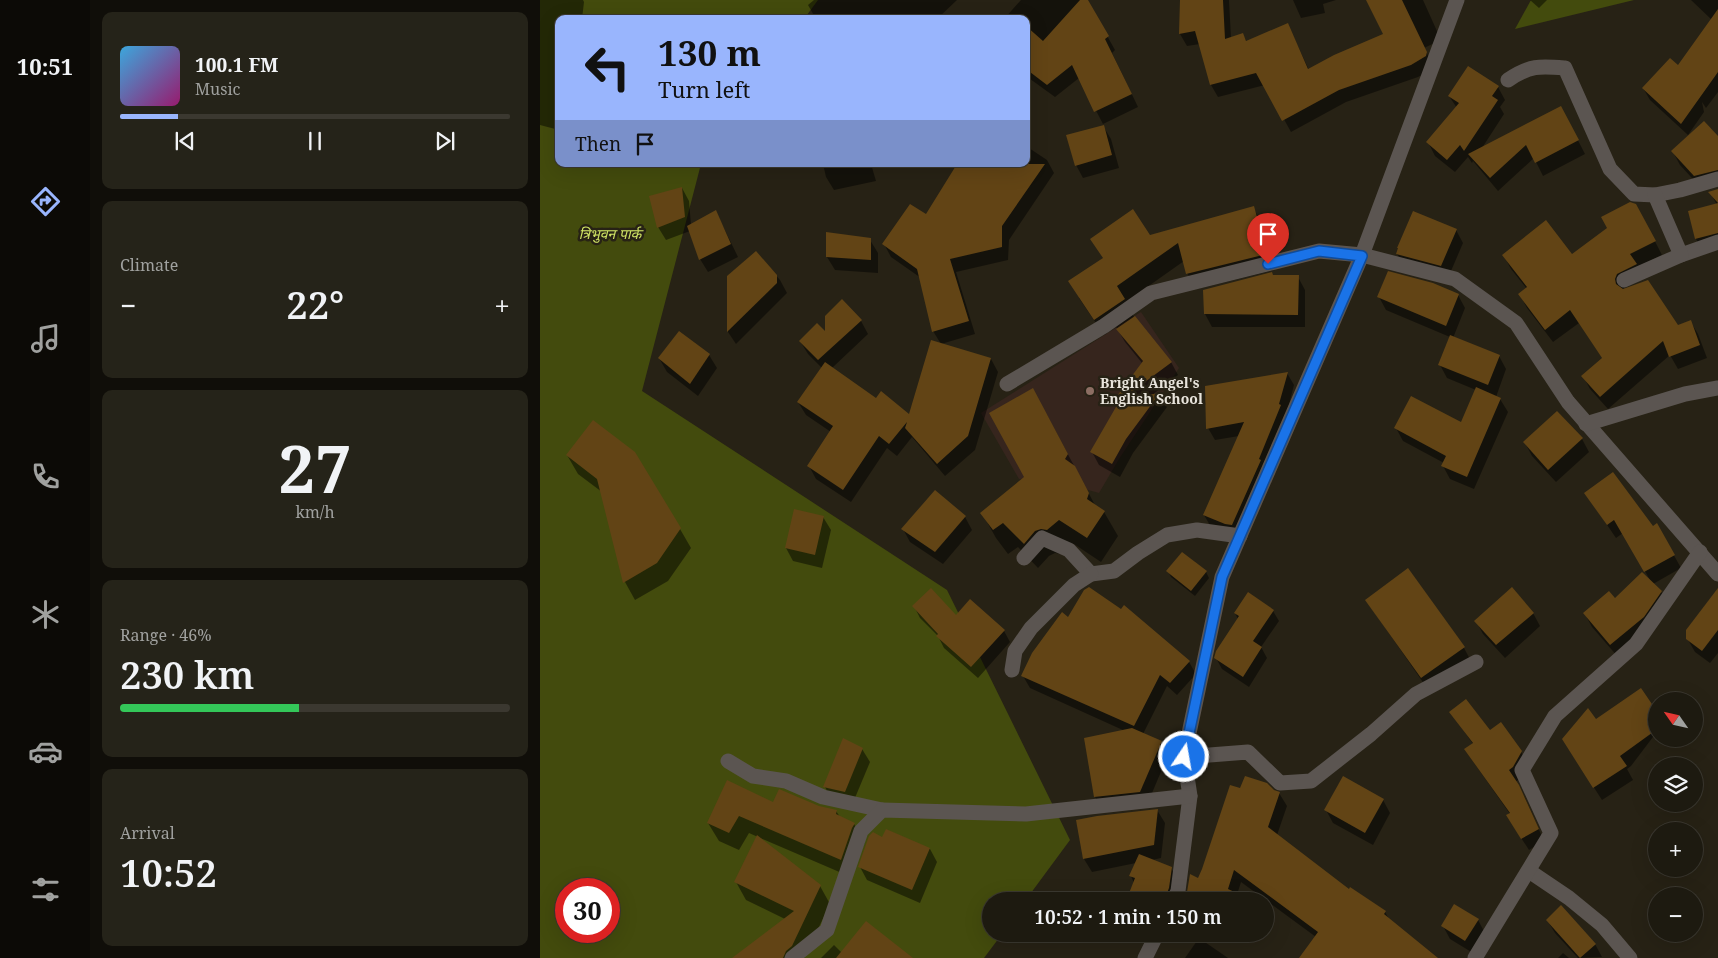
<!DOCTYPE html>
<html lang="en">
<head>
<meta charset="utf-8">
<style>
  :root { --surface:#1d1a10; --page:#252319; --text:#f1f3f6; --muted:#a0a19f; --line:#3b3830; --accent:#99b5fd }
  body { margin:0; font-family:"Noto Serif","Noto Sans Devanagari",serif; background:var(--page); color:var(--text); height:100vh; display:flex; flex-direction:column; font-size:19px; white-space:nowrap }
  * { box-sizing:border-box; margin:0 }
  p { font-size:16px; color:var(--muted) }
  .icon { flex:none; width:28px; height:28px; fill:none; stroke:currentColor; stroke-width:2; stroke-linecap:round; stroke-linejoin:round }
  .map { position:relative; flex:1; overflow:hidden }
  .details { display:flex; flex-direction:column; gap:12px; padding:12px; background:#100e09; width:450px }
  .details>* { flex:none }
  .banner { position:absolute; left:15px; top:15px; width:475px; height:152px; border-radius:10px; box-shadow:0 5px 20px #0002,0 0 0 1px var(--line); background:#99b5fd; color:#111; overflow:hidden }
  .needle { width:32px; rotate:304deg }
  .fabs { position:absolute; left:1108px; top:692px; display:grid; gap:10px }
  .fabs a { display:grid; place-items:center; width:55px; height:55px; border-radius:50%; background:var(--surface); box-shadow:0 5px 20px #0002,0 0 0 1px var(--line); font-size:25px }
  .speed { position:absolute; left:15px; top:878px; display:flex; gap:10px; font-size:25px; font-weight:700; text-align:center }
  .speed>* { display:grid; place-content:center; width:65px; height:65px; border-radius:50%; background:var(--surface); box-shadow:0 5px 20px #0002,0 0 0 1px var(--line); line-height:1 }
  .speed .limit { border:8px solid #d22; background:#fff; color:#111 }
  .pin { position:absolute; display:grid; place-items:center; width:42px; height:42px; color:#fff; margin:-51px -21px; border-radius:50% 50% 50% 0; rotate:-45deg; box-shadow:0 0 5px #0007 }
  .pin .icon { rotate:45deg }
  .me { position:absolute; width:55px; margin:-28px; rotate:12deg; stroke-linejoin:round; filter:drop-shadow(0 0 4px #0008) }
  .turn { display:flex; align-items:center; gap:18px; height:105px; padding:0 20px; font-size:22px }
  .turn .icon { width:65px; height:65px; stroke-width:2.5 }
  .turn b { display:block; font-size:35px; line-height:42px }
  .then { display:flex; align-items:center; height:48px; padding:0 20px; background:#0003; gap:10px; font-size:19px }
  .big { font-size:38px; font-weight:600; line-height:1.1 }
  .details .widget { flex:1; display:flex; flex-direction:column; justify-content:center; gap:8px; min-width:0; padding:0 18px; border-radius:10px; background:var(--page) }
  .details .dial { align-items:center; gap:0 }
  .dial b { font-size:65px; line-height:1 }
  .song { display:flex; align-items:center; gap:15px }
  .cover { width:60px; height:60px; border-radius:8px; background:linear-gradient(135deg,hsl(200 70% 55%),hsl(320 70% 35%)) }
  .played { height:5px; border-radius:2px; background:linear-gradient(90deg,var(--accent) 15%,var(--line) 15%) }
  .keys { display:flex; justify-content:space-around; direction:ltr }
  .heat { display:flex; justify-content:space-between; align-items:center; font-size:28px; direction:ltr }
  .charge { height:8px; border-radius:4px; background:linear-gradient(90deg,#34c759 46%,var(--line) 0) }
  .trip { position:absolute; left:442px; top:892px; width:292px; height:50px; border-radius:25px; background:var(--surface); box-shadow:0 5px 20px #0002,0 0 0 1px var(--line); font-weight:600; line-height:50px; text-align:center }
  main { display:flex; flex:1; min-height:0 }
  .tab-bar { display:flex; flex-direction:column; width:90px; justify-content:space-around; align-items:center; background:#0c0a06; color:var(--muted) }
  .tab-bar .icon { width:35px; height:35px }
  .tab-bar .on { color:var(--accent) }
  .tab-bar b { font-size:22px; color:var(--text) }
  .map>svg:first-child { display:block }
</style>
</head>
<body>
<main>
<nav class="tab-bar">
<b>10:51</b>
<svg class="icon on" aria-label="directions" viewBox="0 0 24 24"><path d="M12 3l9 9-9 9-9-9zM9 14v-3h6M13 9l2 2-2 2"/></svg>
<svg class="icon" aria-label="music" viewBox="0 0 24 24"><path d="M9 18V5l10-2v13"/><circle cx="6" cy="18" r="3"/><circle cx="16" cy="16" r="3"/></svg>
<svg class="icon" aria-label="phone" viewBox="0 0 24 24"><path d="M5 4h4l2 5-3 2q2 4 5 5l2-3 5 2v4C11 20 4 13 5 4z"/></svg>
<svg class="icon" aria-label="climate" viewBox="0 0 24 24"><path d="M12 3v18M4 7l16 10M4 17L20 7"/></svg>
<svg class="icon" aria-label="car" viewBox="0 0 24 24"><path d="M5 17H2v-5l4-1 3-4h7l3 4 3 1v5h-3M9 17h6M6 11h13"/><circle cx="7" cy="17" r="2"/><circle cx="17" cy="17" r="2"/></svg>
<svg class="icon" aria-label="filters" viewBox="0 0 24 24"><path d="M4 7h16M4 17h16"/><circle cx="9" cy="7" r="2"/><circle cx="15" cy="17" r="2"/></svg>
</nav>
<section class="details">
<div class="widget">
<div class="song"><i class="cover"></i><div><b>100.1 FM</b><p>Music</p></div></div>
<div class="played"></div>
<div class="keys"><svg class="icon" aria-label="previous" viewBox="0 0 24 24"><path d="M18 5L8 12l10 7zM5 5v14"/></svg><svg class="icon" aria-label="pause" viewBox="0 0 24 24"><path d="M8 5v14M16 5v14"/></svg><svg class="icon" aria-label="next" viewBox="0 0 24 24"><path d="M6 5l10 7-10 7zM19 5v14"/></svg></div>
</div>
<div class="widget"><p>Climate</p>
<div class="heat"><a>−</a><b class="big">22°</b><a>+</a></div>
</div>
<div class="widget dial"><b>27</b><p>km/h</p></div>
<div class="widget"><p>Range · 46%</p><b class="big">230 km</b><div class="charge"></div></div>
<div class="widget"><p>Arrival</p><b class="big">10:52</b></div>
</section>
<div class="map">
<svg width="1178" height="958" viewBox="0 0 1178 958">
  <rect width="100%" height="100%" fill="#272215"/>
  <!-- education -->
  <polygon fill="#36251d" points="601,312 639,368 579,459 559,493 505,478 479,479 441,413"/>
  <!-- green -->
  <g fill="#434b0d" fill-rule="evenodd">
    <path d="M0,0H278L264,19H19V164H161L102,391L407,590L530,840L485,901H451V934H462L444,958H0ZM26,889H69V931H26Z"/>
    <polygon points="991,0 1094,0 975,29"/>
  </g>
  <!-- shadow -->
  <g fill="#0007">
    <polygon points="0,0 43,0 44,2 42,19 19,19 19,130 0,125"/>
    <polygon points="274,0 417,0 397,19 276,19 268,5"/>
    <polygon points="481,0 547,0 575,50 572,53 598,107 563,124 539,78 515,97 486,76 486,19 464,19"/>
    <polygon points="641,0 689,0 691,38 702,34 707,42 748,25 769,70 845,34 828,0 883,0 901,40 884,48 894,66 893,69 878,77 806,102 751,132 725,85 678,97 671,85 660,44 647,46 640,34"/>
    <polygon points="753,0 796,0 783,4 785,13 761,18"/>
    <polygon points="990,0 1007,0 999,8"/>
    <polygon points="1151,0 1178,0 1178,92 1166,108 1162,102 1164,112 1148,135 1110,100 1103,88 1139,67 1172,20"/>
    <polygon points="958,87 965,100 960,107 964,114 942,148 1028,121 1045,154 1003,176 994,158 958,191 933,161 932,163 928,157 915,172 895,156 888,142 917,108 909,96"/>
    <polygon points="563,126 571,139 579,168 543,178 536,165"/>
    <polygon points="1170,137 1178,170 1178,184 1162,189 1140,165 1133,152"/>
    <polygon points="486,146 507,160 514,173 469,240 468,260 416,272 435,334 401,344 393,331 381,278 351,257 344,244 386,216 418,164 455,164 466,171 471,164 486,164"/>
    <polygon points="283,164 331,164 336,181 294,190 286,177"/>
    <polygon points="142,188 149,201 151,225 176,212 198,257 168,272 160,259 150,231 126,240 118,227"/>
    <polygon points="1178,190 1178,247 1163,252 1156,239 1151,219 1177,205 1170,192"/>
    <polygon points="713,208 723,224 735,270 657,289 647,273 644,261 586,302 594,317 631,362 638,375 611,396 619,394 627,407 593,453 580,477 559,465 552,452 602,363 585,342 576,327 564,335 539,298 564,259 552,239 610,236"/>
    <polygon points="1103,218 1122,255 1097,267 1084,287 1083,291 1137,326 1150,321 1158,334 1167,358 1138,369 1130,355 1068,409 1050,389 1043,376 1063,359 1039,323 1013,342 987,308 980,295 987,289 971,269 964,256 1032,255"/>
    <polygon points="916,230 923,243 908,278 865,267 857,254"/>
    <polygon points="330,240 338,253 338,273 295,270 287,257"/>
    <polygon points="219,256 240,280 247,293 196,344 188,332 188,276"/>
    <polygon points="733,276 758,277 765,290 765,327 672,327 665,314"/>
    <polygon points="918,295 925,308 913,338 959,356 966,369 956,397 960,399 968,412 934,489 910,479 903,466 904,463 863,441 856,428 921,424 936,390 907,378 900,365 910,337 846,310 839,297"/>
    <polygon points="302,301 321,321 328,334 292,368 336,399 370,416 451,359 458,372 435,450 405,476 372,437 357,456 347,448 311,502 276,479 269,466 291,432 266,415 258,402 282,368 268,354 260,341 286,334"/>
    <polygon points="139,333 169,355 177,368 158,396 127,372 119,358"/>
    <polygon points="747,373 754,385 746,416 699,537 671,527 664,515 699,436 675,440 668,428"/>
    <polygon points="507,415 556,507 564,512 578,536 561,562 534,544 521,554 515,553 509,556 498,568 478,547 468,554 456,538 442,513 486,478"/>
    <polygon points="1042,439 1049,452 1016,482 992,456 985,443"/>
    <polygon points="27,455 140,529 151,548 128,581 95,600 85,582 62,492 38,474"/>
    <polygon points="1046,494 1112,527 1117,525 1141,568 1113,584 1121,592 1128,605 1078,657 1052,627 1045,614 1075,600 1110,580 1083,533 1076,538"/>
    <polygon points="283,517 291,530 282,568 253,561 246,548"/>
    <polygon points="425,517 432,530 403,564 370,542 363,529"/>
    <polygon points="628,571 666,572 669,578 655,596 631,577"/>
    <polygon points="1174,596 1178,599 1178,653 1170,663 1155,652 1147,638"/>
    <polygon points="826,600 924,648 931,661 889,691"/>
    <polygon points="374,606 416,616 464,631 470,642 438,678 404,648 398,636 380,618"/>
    <polygon points="733,611 739,621 721,647 727,658 709,687 682,669 676,658 698,619 695,613"/>
    <polygon points="993,613 1000,626 965,658 943,634 936,621"/>
    <polygon points="529,619 649,662 656,674 637,695 627,686 603,734 621,742 628,755 607,805 563,810 555,797 585,731 490,688 483,676"/>
    <polygon points="1100,690 1116,712 1116,733 1091,766 1087,769 1093,780 1062,800 1031,752 1056,721"/>
    <polygon points="911,712 950,732 981,752 988,764 980,779 975,782 985,798 1004,841 989,850 974,827 970,814 925,750 933,744"/>
    <polygon points="322,749 330,762 312,805 292,800 285,787"/>
    <polygon points="701,789 733,791 739,793 747,806 737,835 809,890 845,912 850,921 890,958 760,958 776,937 701,882 695,901 645,901 648,893 659,879"/>
    <polygon points="843,800 850,813 833,845 793,823 786,810"/>
    <polygon points="234,803 279,807 296,811 300,817 314,824 325,842 311,877 220,838 280,886 290,904 264,958 194,958 245,919 206,900 196,882 218,837 209,833 199,850 179,841 168,823"/>
    <polygon points="617,810 625,823 621,858 612,860 631,868 638,881 636,901 587,901 594,883 591,876 596,863 552,872 544,859 537,821"/>
    <polygon points="347,830 390,849 397,862 380,903 327,880 320,867 343,838"/>
    <polygon points="938,920 945,933 933,953 910,939 903,926"/>
    <polygon points="1007,920 1055,944 1062,957 1038,958 1015,933"/>
    <polygon points="659,938 688,958 645,958"/>
    <polygon points="294,945 302,953 365,958 281,958"/>
    <polygon points="1023,953 1029,958 1018,958"/>
  </g>
  <!-- building -->
  <g fill="#624415">
    <polygon points="540,0 548,0 569,36 565,39 592,94 554,112 532,65 507,85 486,69 486,26 503,41"/>
    <polygon points="640,0 683,0 685,39 703,33 706,41 748,23 768,69 794,55 843,34 826,0 862,0 887,52 886,56 871,65 799,90 742,121 716,73 670,85 655,31 639,34"/>
    <polygon points="1178,9 1178,72 1141,124 1102,88 1130,58 1138,65"/>
    <polygon points="928,66 959,86 952,96 958,100 924,151 920,145 907,160 886,142 919,103 908,96"/>
    <polygon points="1021,106 1039,140 995,163 986,145 950,178 928,154"/>
    <polygon points="1164,121 1178,136 1178,170 1154,176 1131,151"/>
    <polygon points="564,125 572,155 535,166 526,135"/>
    <polygon points="417,164 505,164 462,226 462,247 410,259 429,321 392,332 377,269 342,244 370,204 386,214"/>
    <polygon points="142,187 145,217 117,228 109,196"/>
    <polygon points="1178,189 1178,203 1168,192"/>
    <polygon points="1090,202 1096,204 1116,241 1090,254 1097,264 1077,274 1075,279 1076,284 1083,289 1108,280 1138,325 1151,320 1160,345 1129,357 1123,341 1060,397 1041,376 1062,358 1030,310 1005,330 978,294 987,287 962,255 1006,220 1032,254 1067,228 1061,217"/>
    <polygon points="1178,203 1178,233 1155,239 1148,211"/>
    <polygon points="714,206 727,254 646,274 638,243 577,286 585,299 554,320 528,281 563,258 550,239 593,209 610,235"/>
    <polygon points="176,210 191,244 159,260 147,226"/>
    <polygon points="873,211 917,229 901,266 856,254 858,248 857,248"/>
    <polygon points="286,232 331,238 331,260 286,257"/>
    <polygon points="216,251 237,275 237,283 187,332 187,276"/>
    <polygon points="848,271 893,283 919,294 906,326 837,297"/>
    <polygon points="732,272 733,275 759,275 758,315 664,314 663,290"/>
    <polygon points="302,299 322,320 278,360 259,341 277,323 285,331 285,316"/>
    <polygon points="595,316 632,362 582,399 620,393 586,439 572,464 550,452 580,400 577,396 603,361 576,329"/>
    <polygon points="139,331 170,354 150,384 118,358"/>
    <polygon points="910,335 960,355 948,385 898,365"/>
    <polygon points="391,340 451,358 428,436 397,464 365,428 367,422 349,444 339,436 303,490 267,466 293,426 257,402 285,362 336,398 341,391 369,414"/>
    <polygon points="748,372 739,404 741,405 719,459 721,460 692,525 685,524 663,515 704,422 666,429 665,386"/>
    <polygon points="936,387 961,398 927,477 901,466 906,456 854,428 871,396 921,422"/>
    <polygon points="493,388 528,454 525,459 535,466 549,493 547,499 565,511 547,538 519,520 507,530 501,529 495,531 484,544 463,523 453,530 440,513 484,477 449,413"/>
    <polygon points="1017,411 1043,438 1008,470 983,442"/>
    <polygon points="53,420 95,452 141,528 117,563 83,583 57,479 26,455"/>
    <polygon points="1073,472 1113,526 1117,523 1135,555 1104,572 1074,520 1067,525 1044,493"/>
    <polygon points="395,490 426,516 395,552 361,529"/>
    <polygon points="254,509 284,516 275,555 245,548"/>
    <polygon points="642,552 667,571 651,591 626,571"/>
    <polygon points="868,568 925,647 881,678 825,600"/>
    <polygon points="1102,572 1122,591 1104,617 1070,645 1043,613 1069,591 1075,598"/>
    <polygon points="549,587 581,609 584,605 650,661 630,683 620,675 594,726 481,676 492,653 522,612 528,617 544,590"/>
    <polygon points="972,587 994,613 956,645 934,621"/>
    <polygon points="391,588 416,615 430,599 465,630 431,667 396,636 398,634 372,606"/>
    <polygon points="1178,588 1178,630 1162,651 1146,639 1146,630"/>
    <polygon points="708,592 734,610 713,641 722,647 703,677 674,658 676,651 699,616 694,613"/>
    <polygon points="1101,688 1116,710 1116,730 1080,756 1087,766 1053,788 1022,739 1048,708 1056,719"/>
    <polygon points="926,699 950,730 961,722 982,751 973,767 969,770 979,785 999,829 981,839 966,815 970,813 924,749 933,743 909,712"/>
    <polygon points="592,728 622,741 600,792 554,797 544,738"/>
    <polygon points="303,738 323,748 305,792 283,787"/>
    <polygon points="705,776 727,783 734,790 740,792 728,827 809,889 810,887 846,911 844,914 898,958 759,958 778,932 694,870 688,889 714,901 643,901 647,892 650,874 658,878 662,869 690,785 700,788"/>
    <polygon points="803,776 844,799 825,833 784,810"/>
    <polygon points="187,780 233,802 239,789 279,806 297,810 296,814 315,823 312,828 301,860 199,816 189,833 167,823"/>
    <polygon points="618,809 614,845 543,859 536,820 557,816"/>
    <polygon points="346,829 390,848 372,890 318,867 329,836 333,832 342,837"/>
    <polygon points="217,835 281,885 252,946 246,951 243,958 192,958 254,911 194,882"/>
    <polygon points="599,854 632,867 629,888 624,901 586,901 595,878 589,876"/>
    <polygon points="914,904 939,919 925,941 901,926"/>
    <polygon points="1021,905 1056,944 1040,958 1006,920"/>
    <polygon points="326,921 373,958 296,958"/>
  </g>
  <g fill="none" stroke-linecap="round" stroke-linejoin="round">
    <!-- street -->
    <g stroke="#5b5551" stroke-width="15">
      <path d="M968,80C990,65 1000,66 1025,68L1070,169L1094,194L1115,195L1140,190L1178,179"/>
      <polyline points="1141,255 1178,242"/>
      <polyline points="1084,280 1141,255 1115,195"/>
      <polyline points="467,384 564,326 611,293 779,251 822,255 915,279 976,323 1028,402 1178,574"/>
      <polyline points="1046,424 1145,394 1178,388"/>
      <polyline points="484,558 502,538 529,550 551,574 574,571 598,553 627,535 657,530 700,536"/>
      <polyline points="472,670 475,651 491,628 534,585 551,574"/>
      <polyline points="644,757 708,752 740,783 771,781 831,734 876,694 936,662"/>
      <polyline points="188,761 213,776 246,781 283,797 342,810"/>
      <polyline points="989,871 1029,898 1062,925 1090,958"/>
      <polyline points="633,901 638,891 650,796 644,757 682,577 822,255 917,0"/>
      <polyline points="252,958 287,930 321,831 342,810 486,814 650,796"/>
      <polyline points="605,958 617,934"/>
      <polyline points="935,958 1011,833 982,770 1015,716 1096,644 1160,552"/>
    </g>
  </g>
  <g fill="none" stroke-linecap="round" stroke-linejoin="round">
    <!-- route casing -->
    <g stroke="#114b97" stroke-width="12">
      <polyline id="route" points="644,757 682,577 822,256 779,251 728,264"/>
    </g>
    <!-- route -->
    <use href="#route" stroke="#1a73e8" stroke-width="9"/>
  </g>
  <!-- markers -->
  <circle fill="#8d6e63" stroke="#272215" stroke-width="2" cx="550" cy="391" r="5"/>
  <g text-anchor="middle" stroke-width="5" stroke-linejoin="round" paint-order="stroke">
    <!-- park labels -->
    <g font-size="14" font-style="italic" fill="#d0e465" stroke="#272215">
      <text x="70" y="239">त्रिभुवन पार्क</text>
    </g>
    <!-- poi labels -->
    <g font-size="14" font-weight="bold" fill="#e8e4db" stroke="#272215" text-anchor="start">
      <text x="560" y="388">Bright Angel's<tspan x="560" dy="16">English School</tspan></text>
    </g>
  </g>
</svg>
<div class="fabs">
<a><svg class="needle" viewBox="-14 -14 28 28"><path d="M0-13l5 13h-10z" fill="#e53935"/><path d="M0 13l5-13h-10z" fill="#a0a19f"/></svg></a>
<a><svg class="icon" aria-label="layers" viewBox="0 0 24 24"><path d="M12 4l9 5-9 5-9-5zM3 14l9 5 9-5"/></svg></a>
<a>+</a>
<a>−</a>
</div>
<div class="speed"><div class="limit">30</div></div>
<div class="pin" style="left:728px;top:264px;background:#d93025"><svg class="icon" aria-label="arrive" viewBox="0 0 24 24"><path d="M6 21V4h12l-3 4 3 4H6"/></svg></div>
<svg class="me" style="left:644px;top:757px" viewBox="-20 -20 40 40"><circle r="17" fill="#1a73e8" stroke="#fff" stroke-width="3"/><path d="M0-11L8 9 0 5-8 9z" fill="#fff"/></svg>
<div class="trip">10:52 · 1 min · 150 m</div>
<div class="banner">
<div class="turn"><svg class="icon" aria-label="left" viewBox="0 0 24 24"><path d="M17 20v-9H6M10 6l-5 5 5 5"/></svg><div><b>130 m</b>Turn left</div></div>
<div class="then">Then<svg class="icon" aria-label="arrive" viewBox="0 0 24 24"><path d="M6 21V4h12l-3 4 3 4H6"/></svg></div>
</div>
</div>
</main>
</body>
</html>
